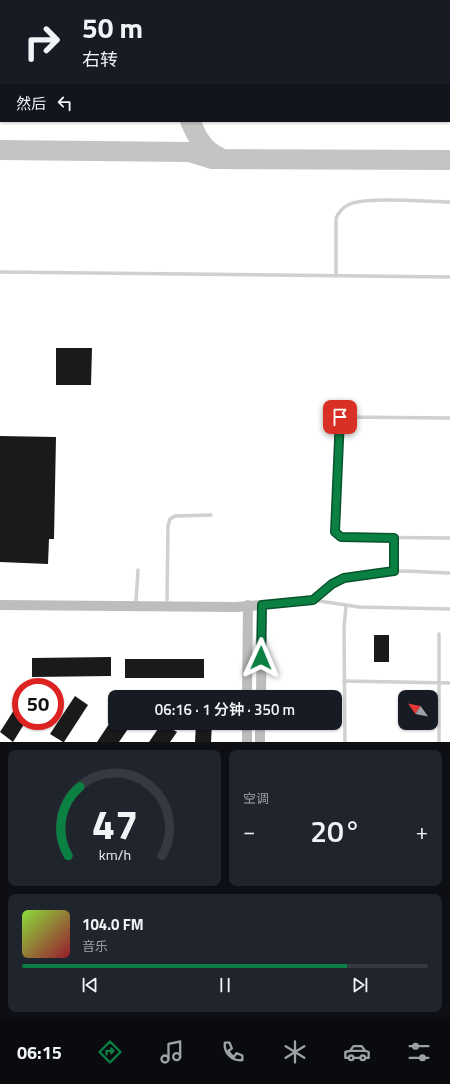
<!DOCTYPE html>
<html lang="zh">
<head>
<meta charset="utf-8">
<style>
  :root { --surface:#171b24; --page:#20242c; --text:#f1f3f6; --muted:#9ea1a6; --line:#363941; --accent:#0b8043 }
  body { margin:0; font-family:"Titillium Web","Noto Sans SC",sans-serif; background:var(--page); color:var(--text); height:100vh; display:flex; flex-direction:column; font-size:15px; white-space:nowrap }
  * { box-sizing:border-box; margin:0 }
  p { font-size:13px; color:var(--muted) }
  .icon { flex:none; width:22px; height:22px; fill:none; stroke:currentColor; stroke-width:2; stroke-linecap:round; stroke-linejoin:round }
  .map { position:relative; height:742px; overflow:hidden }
  .drawer { display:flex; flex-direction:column; gap:8px; padding:8px; background:#0d0f14; flex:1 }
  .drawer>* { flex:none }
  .guide { position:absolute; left:0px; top:0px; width:450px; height:122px; box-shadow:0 1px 3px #0004; background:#171b24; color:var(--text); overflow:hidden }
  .needle { width:26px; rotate:303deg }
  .buttons { position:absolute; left:398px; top:690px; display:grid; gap:8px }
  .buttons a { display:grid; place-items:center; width:40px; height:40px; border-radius:8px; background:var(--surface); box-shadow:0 1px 3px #0004; font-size:20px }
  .speed { position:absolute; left:12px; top:678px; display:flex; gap:8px; font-size:20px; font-weight:700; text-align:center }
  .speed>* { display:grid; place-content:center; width:52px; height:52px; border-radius:50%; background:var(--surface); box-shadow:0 1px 3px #0004; line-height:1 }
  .speed .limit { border:6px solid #d22; background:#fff; color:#111 }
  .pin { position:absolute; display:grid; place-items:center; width:34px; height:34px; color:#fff; margin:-17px; border-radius:8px; box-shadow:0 2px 6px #0006 }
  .me { position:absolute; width:44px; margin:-22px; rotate:1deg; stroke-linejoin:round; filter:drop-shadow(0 0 3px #0008) }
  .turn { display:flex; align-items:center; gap:14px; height:84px; padding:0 16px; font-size:18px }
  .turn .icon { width:52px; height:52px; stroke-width:2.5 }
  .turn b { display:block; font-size:28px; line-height:34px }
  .then { display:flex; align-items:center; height:38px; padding:0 16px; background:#0003; gap:8px; font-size:15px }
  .big { font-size:30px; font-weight:600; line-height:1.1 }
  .drawer .widget { flex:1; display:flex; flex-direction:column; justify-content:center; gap:6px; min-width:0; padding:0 14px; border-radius:8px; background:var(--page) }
  .drawer .dial { align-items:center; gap:0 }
  .dial svg { height:104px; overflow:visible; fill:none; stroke:var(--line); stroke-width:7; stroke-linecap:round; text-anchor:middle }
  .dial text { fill:var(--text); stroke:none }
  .song { display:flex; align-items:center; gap:12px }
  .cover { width:48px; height:48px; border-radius:6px; background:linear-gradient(135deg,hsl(90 70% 55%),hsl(350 70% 35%)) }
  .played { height:4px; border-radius:2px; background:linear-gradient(90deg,var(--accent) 80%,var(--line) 80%) }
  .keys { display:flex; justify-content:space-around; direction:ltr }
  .heat { display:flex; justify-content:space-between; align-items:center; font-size:22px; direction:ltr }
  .drawer .tiles { flex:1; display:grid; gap:8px; grid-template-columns:1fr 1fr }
  .widget:last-child { grid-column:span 2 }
  .trip { position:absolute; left:108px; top:690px; width:234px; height:40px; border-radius:8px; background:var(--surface); box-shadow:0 1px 3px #0004; font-weight:600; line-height:40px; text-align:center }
  .tab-bar { display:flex; height:64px; justify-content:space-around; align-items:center; background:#090b0e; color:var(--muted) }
  .tab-bar .icon { width:28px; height:28px }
  .tab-bar .current { color:var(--accent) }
  .tab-bar b { font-size:18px; color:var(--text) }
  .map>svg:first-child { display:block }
</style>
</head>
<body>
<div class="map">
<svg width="450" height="742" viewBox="0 0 450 742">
  <rect width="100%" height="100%" fill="#fff"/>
  <!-- green -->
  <polygon fill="#e6ecdf" points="0,0 84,1 1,1 1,29"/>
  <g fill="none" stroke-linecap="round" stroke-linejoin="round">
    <!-- taxiway -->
    <g stroke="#c4c4c4" stroke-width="20">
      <polyline points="185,0 186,1"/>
      <path d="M190,121C197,137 203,150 219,157"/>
      <polyline points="0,150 189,152 212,159 450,160"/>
    </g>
  </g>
  <!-- building -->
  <g fill="#1a1a1a">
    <polygon points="56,348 92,348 91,385 56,385"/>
    <polygon points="0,436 56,437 54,539 49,539 48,564 0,562"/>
    <rect x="374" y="635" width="15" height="27"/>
    <polygon points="111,657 111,676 32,677 32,658"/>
    <rect x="125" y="659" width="79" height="19"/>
    <polygon points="75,696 88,705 64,742 63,742 50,734"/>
    <polygon points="21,699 21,721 26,721 13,742 0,732"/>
    <polygon points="115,715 115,723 132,723 119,742 97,742"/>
    <polygon points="162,723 177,732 170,742 149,742"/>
    <polygon points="196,723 212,723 211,742 195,742"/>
  </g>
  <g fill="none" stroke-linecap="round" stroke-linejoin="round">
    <!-- service -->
    <g stroke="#d0d0d0" stroke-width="3.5">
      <polyline points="0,272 450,277"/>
      <path d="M336,276V218C339,212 342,208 348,205C364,196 430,202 450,202"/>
      <polyline points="450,418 340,417 335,528 336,535 341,537 450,538"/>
      <polyline points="394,571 394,538"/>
      <polyline points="167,600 168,526 170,519 175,516 211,515"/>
      <polyline points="313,600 359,607 450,609"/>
      <polyline points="136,601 138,570"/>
      <path d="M263,605C274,604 306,603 314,599C325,593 331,582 344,578C373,567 419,572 450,573"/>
      <polyline points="439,634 439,742"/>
      <polyline points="344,681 450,683"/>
      <polyline points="345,742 344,627 346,606"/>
    </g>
    <!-- secondary -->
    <g stroke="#bdbdbd" stroke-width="10">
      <polyline points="0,605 236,607 262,605 261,697"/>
      <polyline points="247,697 248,605"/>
      <polyline points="247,742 247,723"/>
      <polyline points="260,742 260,723"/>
    </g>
  </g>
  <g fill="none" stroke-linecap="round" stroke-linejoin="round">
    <!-- route casing -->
    <g stroke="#07532c" stroke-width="10">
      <polyline id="route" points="261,658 262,605 313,600 332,584 344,578 394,571 394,538 341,537 335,532 340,417"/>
    </g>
    <!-- route -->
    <use href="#route" stroke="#0b8043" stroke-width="7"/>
  </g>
</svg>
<div class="buttons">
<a><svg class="needle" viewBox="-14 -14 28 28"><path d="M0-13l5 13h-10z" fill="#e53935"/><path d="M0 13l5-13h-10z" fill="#9ea1a6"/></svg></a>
</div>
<div class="speed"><div class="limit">50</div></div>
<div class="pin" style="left:340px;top:417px;background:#d93025"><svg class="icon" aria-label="arrive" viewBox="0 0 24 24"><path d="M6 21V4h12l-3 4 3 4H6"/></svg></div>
<svg class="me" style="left:261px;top:658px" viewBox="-20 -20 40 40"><path d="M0-17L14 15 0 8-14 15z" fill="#0b8043" stroke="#fff" stroke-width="4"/></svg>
<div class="trip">06:16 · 1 分钟 · 350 m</div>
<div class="guide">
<div class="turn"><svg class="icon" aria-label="right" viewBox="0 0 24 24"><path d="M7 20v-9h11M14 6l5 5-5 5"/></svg><div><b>50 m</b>右转</div></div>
<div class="then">然后<svg class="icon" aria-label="left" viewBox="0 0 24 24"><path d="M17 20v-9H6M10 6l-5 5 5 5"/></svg></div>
</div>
</div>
<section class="drawer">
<div class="tiles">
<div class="widget dial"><svg viewBox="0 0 100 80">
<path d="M14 69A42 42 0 1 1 86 69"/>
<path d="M14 69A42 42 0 0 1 23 16" stroke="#0b8043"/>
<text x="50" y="56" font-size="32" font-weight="700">47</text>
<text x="50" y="72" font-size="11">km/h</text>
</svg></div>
<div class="widget"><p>空调</p>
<div class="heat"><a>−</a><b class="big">20°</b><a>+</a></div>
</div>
<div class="widget">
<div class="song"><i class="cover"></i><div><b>104.0 FM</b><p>音乐</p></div></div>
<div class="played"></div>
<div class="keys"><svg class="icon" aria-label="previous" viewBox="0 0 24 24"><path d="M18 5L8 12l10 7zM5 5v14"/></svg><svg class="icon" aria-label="pause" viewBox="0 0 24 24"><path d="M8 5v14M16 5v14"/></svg><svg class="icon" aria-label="next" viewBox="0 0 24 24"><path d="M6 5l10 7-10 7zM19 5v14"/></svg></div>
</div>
</div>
</section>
<nav class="tab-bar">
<b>06:15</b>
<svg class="icon current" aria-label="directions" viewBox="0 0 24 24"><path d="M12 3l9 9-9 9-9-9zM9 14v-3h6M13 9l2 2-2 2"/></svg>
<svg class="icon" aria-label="music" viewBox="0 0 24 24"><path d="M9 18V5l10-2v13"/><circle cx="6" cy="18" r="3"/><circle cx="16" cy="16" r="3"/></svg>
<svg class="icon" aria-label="phone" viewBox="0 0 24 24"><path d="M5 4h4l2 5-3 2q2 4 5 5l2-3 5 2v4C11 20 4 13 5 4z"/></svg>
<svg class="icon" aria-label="climate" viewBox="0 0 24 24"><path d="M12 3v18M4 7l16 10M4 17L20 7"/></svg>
<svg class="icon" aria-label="car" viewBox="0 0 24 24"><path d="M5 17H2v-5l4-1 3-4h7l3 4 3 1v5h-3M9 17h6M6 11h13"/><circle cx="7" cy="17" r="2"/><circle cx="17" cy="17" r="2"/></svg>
<svg class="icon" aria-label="filters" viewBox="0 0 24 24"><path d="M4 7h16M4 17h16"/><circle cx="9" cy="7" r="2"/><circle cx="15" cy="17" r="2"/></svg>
</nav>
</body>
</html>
